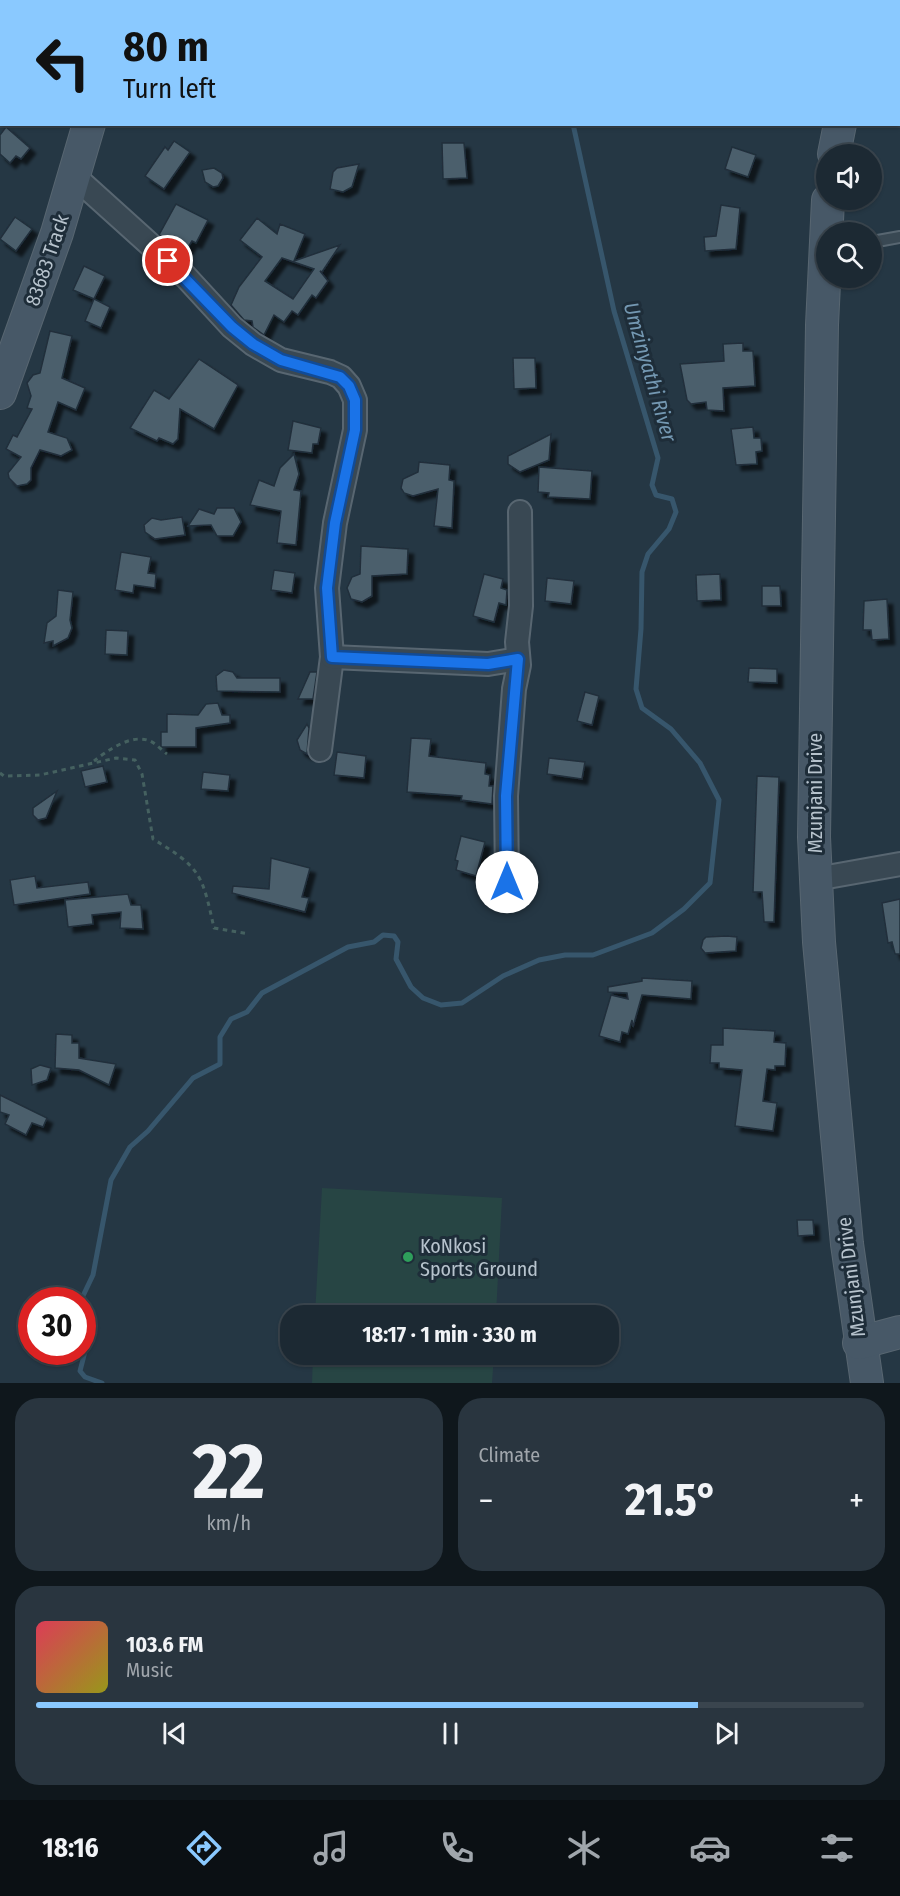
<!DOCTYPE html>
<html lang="en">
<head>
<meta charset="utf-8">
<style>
  :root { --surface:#1c2933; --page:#29353f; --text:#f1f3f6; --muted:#a0a6ac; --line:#3a454e; --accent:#8ac9ff }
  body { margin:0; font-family:"Fira Sans Condensed",sans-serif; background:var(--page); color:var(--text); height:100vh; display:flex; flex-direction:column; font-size:22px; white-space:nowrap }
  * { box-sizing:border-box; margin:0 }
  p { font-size:20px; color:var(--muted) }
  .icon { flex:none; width:33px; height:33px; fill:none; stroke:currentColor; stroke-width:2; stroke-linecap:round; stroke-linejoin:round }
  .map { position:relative; height:1383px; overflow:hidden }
  .drawer { display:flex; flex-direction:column; gap:15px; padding:15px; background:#0f171c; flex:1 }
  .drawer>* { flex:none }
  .guide { position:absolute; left:0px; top:0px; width:900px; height:126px; box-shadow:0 2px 4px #0004,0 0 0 2px var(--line); background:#8ac9ff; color:#111; overflow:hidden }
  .tools { position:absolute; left:816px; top:144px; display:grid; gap:12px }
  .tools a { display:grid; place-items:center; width:66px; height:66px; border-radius:50%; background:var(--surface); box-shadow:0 2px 4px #0004,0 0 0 2px var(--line); font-size:30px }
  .speed { position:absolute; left:18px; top:1287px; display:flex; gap:12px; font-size:30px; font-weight:700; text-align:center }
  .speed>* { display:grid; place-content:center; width:78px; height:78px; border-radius:50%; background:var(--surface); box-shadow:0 2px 4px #0004,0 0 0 2px var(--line); line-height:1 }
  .speed .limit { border:9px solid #d22; background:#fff; color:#111 }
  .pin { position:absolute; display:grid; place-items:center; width:51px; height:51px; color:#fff; margin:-26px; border:3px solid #fff; border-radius:50%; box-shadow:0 2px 6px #0007 }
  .me { position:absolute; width:66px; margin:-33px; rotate:0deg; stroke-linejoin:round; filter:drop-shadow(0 0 4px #0008) }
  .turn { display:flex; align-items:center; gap:21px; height:126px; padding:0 24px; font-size:27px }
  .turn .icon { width:78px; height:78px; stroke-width:2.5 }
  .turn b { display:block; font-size:42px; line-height:51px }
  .big { font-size:45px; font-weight:700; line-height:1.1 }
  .drawer .card { flex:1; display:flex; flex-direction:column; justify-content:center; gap:9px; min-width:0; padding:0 21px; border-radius:24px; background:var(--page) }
  .drawer .dial { align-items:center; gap:0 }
  .dial b { font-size:78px; line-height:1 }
  .song { display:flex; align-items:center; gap:18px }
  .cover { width:72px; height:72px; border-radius:9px; background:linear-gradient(135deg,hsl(350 70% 55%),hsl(60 70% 35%)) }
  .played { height:6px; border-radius:3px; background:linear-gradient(90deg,var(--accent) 80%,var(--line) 80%) }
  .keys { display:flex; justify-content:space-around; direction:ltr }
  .heat { display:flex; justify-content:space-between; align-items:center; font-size:33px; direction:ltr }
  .drawer .tiles { flex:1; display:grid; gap:15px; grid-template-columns:1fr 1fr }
  .card:last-child { grid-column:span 2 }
  .trip { position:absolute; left:280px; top:1305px; width:339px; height:60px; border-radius:24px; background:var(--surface); box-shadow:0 2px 4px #0004,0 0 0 2px var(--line); font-weight:700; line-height:60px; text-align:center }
  .dock { display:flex; height:96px; justify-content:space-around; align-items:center; background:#0b1014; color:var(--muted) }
  .dock .icon { width:42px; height:42px }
  .dock .on { color:var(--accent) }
  .dock b { font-size:27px; color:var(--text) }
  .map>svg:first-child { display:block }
</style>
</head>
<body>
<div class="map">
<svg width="900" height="1383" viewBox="0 0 900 1383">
  <defs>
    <filter id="shadow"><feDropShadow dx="5.5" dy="5.5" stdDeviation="1.5" flood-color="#0009"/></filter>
  </defs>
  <rect width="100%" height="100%" fill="#253744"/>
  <!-- green -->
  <g fill="#274544">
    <polygon points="322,1188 502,1198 496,1315 315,1315"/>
    <polygon points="313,1355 494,1355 492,1383 312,1383"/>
  </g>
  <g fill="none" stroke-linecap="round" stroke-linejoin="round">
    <!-- stream -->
    <g stroke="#37566c" stroke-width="5">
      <polyline points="593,2 594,0"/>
      <polyline points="81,1300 93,1275 111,1180 130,1147 148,1131 193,1078 220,1064 220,1037 231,1019 247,1012 262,993 348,947 374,942 383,935 394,936 398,942 396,959 411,987 423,998 441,1005 462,1003 503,976 539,960 565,955 593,955 652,933 684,909 710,883 719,800 700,763 671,729 642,708 636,689 641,629 642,572 648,554 669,529 676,512 672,499 656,495 652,485 658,458 614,311 573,124"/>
      <polyline points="82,1315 89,1336 80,1371 85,1377 102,1383"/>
    </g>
  </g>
  <!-- building -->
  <g fill="#4b5f6c" stroke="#202f3b" stroke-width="1.5" fill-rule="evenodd" filter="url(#shadow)">
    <polygon points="6,127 30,148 21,159 16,156 10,163 0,154 0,135"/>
    <polygon points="174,141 190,152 164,189 145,176 165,147 168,150"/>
    <polygon points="442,143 464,143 467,178 443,179"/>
    <polygon points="732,147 756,155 748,177 725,169"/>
    <polygon points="359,164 352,187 343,192 330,189 333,172 337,168"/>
    <polygon points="214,168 222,173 223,178 218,186 213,187 205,182 202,170"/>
    <polygon points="176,204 208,220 196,243 192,241 187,249 159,235"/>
    <polygon points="721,205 740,208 736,249 705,251 704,237 716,236"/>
    <polygon points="15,217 32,229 16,251 0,239"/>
    <path d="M257,218L277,234L280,224L305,234L294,261L340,245L322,272L320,271L328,281L316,298L312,295L298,315L292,311L284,322L274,315L264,335L253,327L252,321L244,320L231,305L239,287L262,257L240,240ZM282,258L314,269L293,299L265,281Z"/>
    <polygon points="84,266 105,276 94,299 110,307 101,328 85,321 94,299 73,290"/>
    <polygon points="50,331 72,336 62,378 85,388 76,410 58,402 48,432 67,438 72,450 61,456 40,450 31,468 31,480 27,484 17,486 9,478 8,473 21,457 6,449 13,435 17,437 32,409 27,408 31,396 27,383 33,375 40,373"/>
    <polygon points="743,343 743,351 753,351 755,386 723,388 724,411 707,410 706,402 691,404 687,400 680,364 724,361 723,344"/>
    <polygon points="513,358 535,358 536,388 514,389"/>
    <polygon points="199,359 238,385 214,429 180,409 178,439 173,444 159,438 157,441 130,428 154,390 169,399"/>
    <polygon points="293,421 321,428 318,444 313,444 312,453 288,450"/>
    <polygon points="753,427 754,438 761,438 762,451 756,452 757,464 736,465 731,429"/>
    <polygon points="551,434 549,460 520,472 508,464 508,456"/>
    <polygon points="294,454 299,474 294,490 301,491 296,545 277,543 281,511 250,505 259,480 274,486 280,468"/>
    <polygon points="419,462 450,465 449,480 454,481 452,528 434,526 438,489 413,496 404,493 401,488 403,479 418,472"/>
    <polygon points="539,467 592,471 590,499 548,497 549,493 538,492"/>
    <polygon points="217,508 234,508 241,522 233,536 217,536 211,525 188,526 199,509 214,514"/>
    <polygon points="182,517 185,535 155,539 145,532 144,525 152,518 161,520"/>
    <polygon points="361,546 408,549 407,574 372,576 372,596 362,602 351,599 347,588 352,577 360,574"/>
    <polygon points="121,552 151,557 148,573 156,574 155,588 134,585 133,593 115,590"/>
    <polygon points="274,570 295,573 292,593 271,590"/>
    <polygon points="484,574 503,579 501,588 507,590 506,605 499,603 494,622 473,616"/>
    <polygon points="720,574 721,600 697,601 696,575"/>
    <polygon points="547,578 574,581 571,604 545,601"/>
    <polygon points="762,586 780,586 781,606 762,606"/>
    <polygon points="58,590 73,592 70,620 72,628 68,638 53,646 53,641 44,643 47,623 56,616"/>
    <polygon points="887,599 889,639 872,640 871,630 863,630 864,601"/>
    <polygon points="106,630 128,631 127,655 105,654"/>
    <polygon points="749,668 777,669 777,683 748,682"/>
    <polygon points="224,670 233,672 237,678 280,678 280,692 217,691 216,676"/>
    <polygon points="310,672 317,672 313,699 298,699"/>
    <polygon points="585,692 599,696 592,725 577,721"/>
    <polygon points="218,703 222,715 230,715 230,723 196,728 196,747 161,747 161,732 167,732 167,714 198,715 206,704"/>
    <polygon points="307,724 309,728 307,754 300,750 297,740"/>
    <polygon points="411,738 431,739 429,756 486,763 485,774 490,775 489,786 493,786 492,804 461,800 462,796 407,792"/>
    <polygon points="337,752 366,756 364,778 334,775"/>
    <polygon points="549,758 585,762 582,779 547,774"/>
    <polygon points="103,766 107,782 85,787 81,771"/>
    <polygon points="203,772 230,775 228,791 201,789"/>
    <polygon points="757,776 779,777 774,922 764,922 762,892 753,892"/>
    <polygon points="57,791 46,818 38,820 33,815 33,808"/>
    <polygon points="461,836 485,842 476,876 456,870 458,861 455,860"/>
    <polygon points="271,858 310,868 302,897 309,898 305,912 232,893 233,886 269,889"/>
    <polygon points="35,876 37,888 88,882 90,894 14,905 10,880"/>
    <polygon points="128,894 131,905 141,905 143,929 120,928 121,912 92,915 93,924 68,927 65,900"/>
    <polygon points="900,899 900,954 895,954 892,942 888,943 882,903"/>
    <polygon points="727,936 737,937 736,951 705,953 701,948 703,940 706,937"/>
    <polygon points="642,978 692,981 691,999 642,995 633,1027 632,1020 628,1034 622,1032 620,1042 599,1036 611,995 628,999 627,993 608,992 608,987 642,981"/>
    <polygon points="723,1028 775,1031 774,1042 786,1043 785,1066 775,1066 775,1070 767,1069 763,1101 777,1103 773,1131 735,1126 742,1070 719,1068 719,1063 710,1063 711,1045 723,1045"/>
    <polygon points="56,1034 72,1035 72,1043 79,1043 79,1058 116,1064 109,1085 79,1070 55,1068"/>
    <polygon points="40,1065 51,1068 47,1080 32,1085 31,1069"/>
    <polygon points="0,1095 47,1118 43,1127 32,1123 26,1135 5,1124 9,1115 0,1112"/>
    <polygon points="797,1220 813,1220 814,1235 798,1236"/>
  </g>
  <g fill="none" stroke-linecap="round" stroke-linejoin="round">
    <!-- lane casing -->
    <g stroke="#586671" stroke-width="14">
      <polyline id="lane" points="872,242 900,237"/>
    </g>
    <!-- street casing -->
    <g stroke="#586671" stroke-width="26">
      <g id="street">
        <polyline points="74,176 186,277 232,327 253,344 281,360 330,372 341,377 349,386 355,400 355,430 335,523 327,588 332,657 320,750"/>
        <polyline points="332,657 488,664 518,659"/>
        <polyline points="816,879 900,864"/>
        <polyline points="507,882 506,796 514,689 519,665 517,642 521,606 520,512"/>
      </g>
    </g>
    <!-- secondary casing -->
    <g stroke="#586671" stroke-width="34">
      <g id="secondary">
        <polyline points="119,0 119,2"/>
        <polyline points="870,2 871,0"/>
        <polyline points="834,154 840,124"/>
        <polyline points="828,200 822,325 814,837 819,942 847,1244 867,1383"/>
        <polyline points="0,393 57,233 89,124"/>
        <polyline points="859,1343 900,1332"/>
      </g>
    </g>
    <!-- path -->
    <g stroke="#456160" stroke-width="3" stroke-dasharray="4.5 4.5" stroke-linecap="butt">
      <path d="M94,761C107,751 129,735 147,740C154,741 161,750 167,754"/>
      <path d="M0,773L4,776L40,775L116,758L135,760L142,774L153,839C201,868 202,874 214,928L249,934"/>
    </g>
    <!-- lane -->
    <use href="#lane" stroke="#394853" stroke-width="10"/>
    <!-- street -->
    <use href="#street" stroke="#394853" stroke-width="22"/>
    <!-- secondary -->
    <use href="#secondary" stroke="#475867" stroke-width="32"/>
  </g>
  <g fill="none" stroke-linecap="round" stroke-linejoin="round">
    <!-- route casing -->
    <g stroke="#114b97" stroke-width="15">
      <polyline id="route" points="168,261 232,327 253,344 281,360 340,377 349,386 355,400 355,430 335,523 327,588 332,657 488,664 518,659 506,796 507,882"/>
    </g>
    <!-- route -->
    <use href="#route" stroke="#1a73e8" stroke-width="10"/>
  </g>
  <!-- markers -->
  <circle fill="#2e9e5b" stroke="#1e2d39" stroke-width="2" cx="408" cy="1257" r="6"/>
  <g text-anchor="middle" stroke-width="6" stroke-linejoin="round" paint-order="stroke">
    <!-- street labels -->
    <g font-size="20" fill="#b7c3cd" stroke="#1e2d39">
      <text transform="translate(47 260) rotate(-71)" y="7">83683 Track</text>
      <text transform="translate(815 793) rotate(-90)" y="7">Mzunjani Drive</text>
      <text transform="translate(851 1277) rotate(-97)" y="7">Mzunjani Drive</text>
    </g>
    <!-- poi labels -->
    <g font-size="20" fill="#b7c3cd" stroke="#1e2d39" text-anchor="start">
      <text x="420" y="1253">KoNkosi<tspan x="420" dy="23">Sports Ground</tspan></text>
    </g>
    <!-- water labels -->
    <g font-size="21" font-style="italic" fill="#7498b2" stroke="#1e2d39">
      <text transform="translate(650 372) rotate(74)" y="7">Umzinyathi River</text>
    </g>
  </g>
</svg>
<div class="tools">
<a><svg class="icon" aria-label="sound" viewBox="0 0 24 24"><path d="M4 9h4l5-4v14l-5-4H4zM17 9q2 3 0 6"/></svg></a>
<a><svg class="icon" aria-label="search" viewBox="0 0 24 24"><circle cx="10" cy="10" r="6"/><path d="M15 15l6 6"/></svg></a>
</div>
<div class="speed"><div class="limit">30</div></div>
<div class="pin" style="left:168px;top:261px;background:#d93025"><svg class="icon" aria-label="arrive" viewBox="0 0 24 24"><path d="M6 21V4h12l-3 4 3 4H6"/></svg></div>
<svg class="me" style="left:507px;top:882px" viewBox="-20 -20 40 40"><circle r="19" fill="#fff"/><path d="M0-13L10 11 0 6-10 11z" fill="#1a73e8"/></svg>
<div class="trip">18:17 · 1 min · 330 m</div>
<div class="guide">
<div class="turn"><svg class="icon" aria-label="left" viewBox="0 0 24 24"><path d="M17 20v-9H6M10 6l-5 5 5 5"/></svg><div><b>80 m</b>Turn left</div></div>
</div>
</div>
<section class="drawer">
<div class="tiles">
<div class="card dial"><b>22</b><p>km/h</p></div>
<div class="card"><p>Climate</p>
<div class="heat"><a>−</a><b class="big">21.5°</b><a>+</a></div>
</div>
<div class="card">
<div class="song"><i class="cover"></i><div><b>103.6 FM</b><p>Music</p></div></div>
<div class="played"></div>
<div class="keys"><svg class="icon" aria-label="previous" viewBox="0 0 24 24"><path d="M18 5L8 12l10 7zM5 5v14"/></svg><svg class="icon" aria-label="pause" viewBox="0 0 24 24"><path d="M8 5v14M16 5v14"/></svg><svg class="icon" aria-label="next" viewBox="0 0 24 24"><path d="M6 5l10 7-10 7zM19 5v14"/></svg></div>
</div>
</div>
</section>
<nav class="dock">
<b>18:16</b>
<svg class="icon on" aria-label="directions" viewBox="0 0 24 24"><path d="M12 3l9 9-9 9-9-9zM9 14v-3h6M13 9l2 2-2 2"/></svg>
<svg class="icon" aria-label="music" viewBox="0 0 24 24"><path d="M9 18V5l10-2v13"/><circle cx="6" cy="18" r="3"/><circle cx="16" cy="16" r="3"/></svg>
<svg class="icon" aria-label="phone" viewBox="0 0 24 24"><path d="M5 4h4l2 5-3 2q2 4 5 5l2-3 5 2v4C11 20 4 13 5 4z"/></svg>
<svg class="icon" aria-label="climate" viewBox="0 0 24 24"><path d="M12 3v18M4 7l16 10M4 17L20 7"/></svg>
<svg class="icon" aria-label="car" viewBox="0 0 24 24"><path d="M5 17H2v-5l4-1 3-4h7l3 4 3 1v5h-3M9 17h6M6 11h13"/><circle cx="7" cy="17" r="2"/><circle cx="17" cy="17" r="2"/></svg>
<svg class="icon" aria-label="filters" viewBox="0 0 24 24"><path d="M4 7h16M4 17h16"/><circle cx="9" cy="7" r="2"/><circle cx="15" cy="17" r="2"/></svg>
</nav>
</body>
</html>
